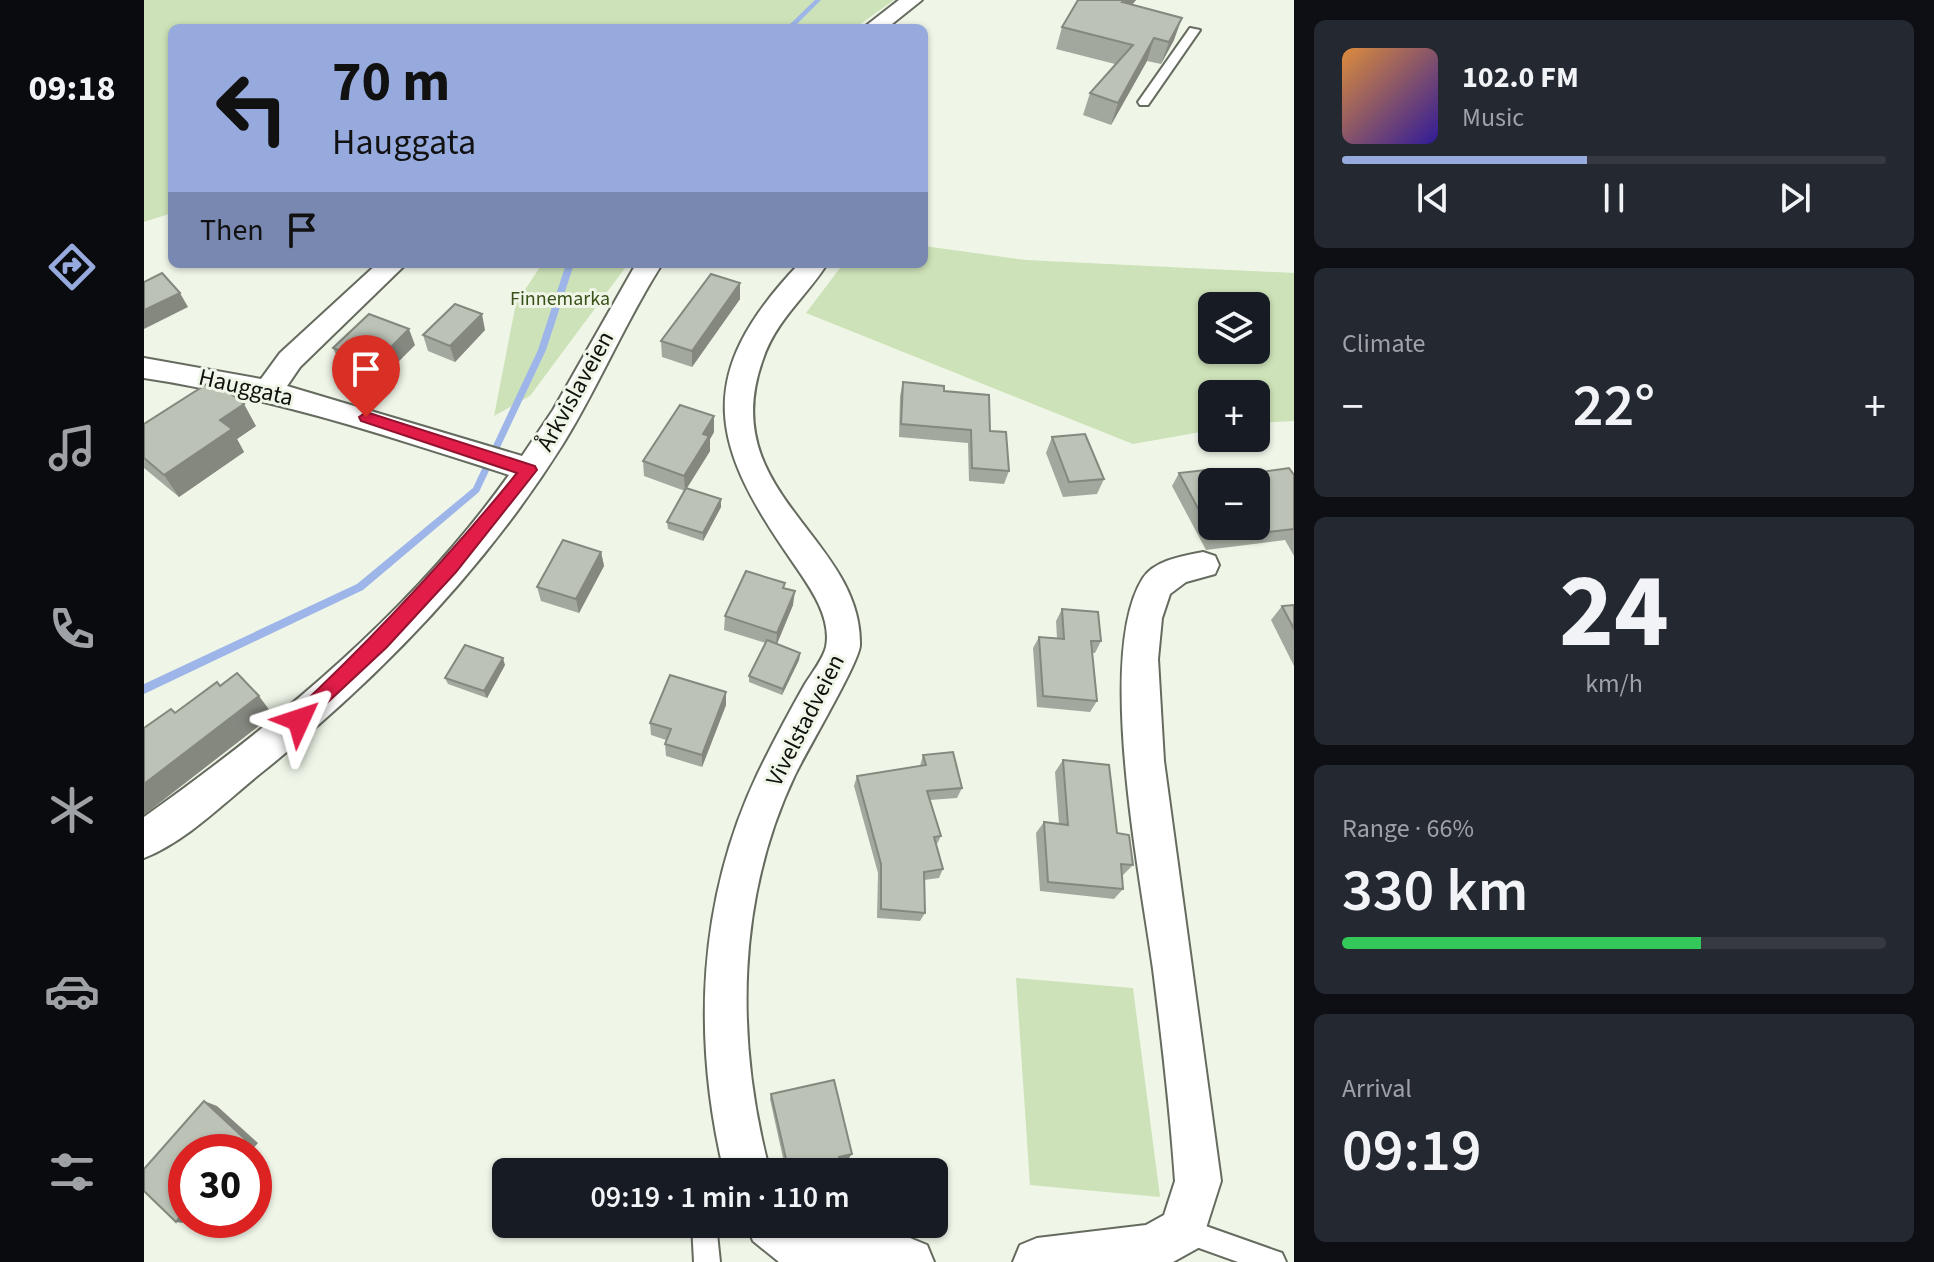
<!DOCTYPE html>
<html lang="en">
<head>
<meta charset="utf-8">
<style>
  :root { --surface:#171b24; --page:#242831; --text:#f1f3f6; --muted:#9ea1a6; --line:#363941; --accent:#97aade }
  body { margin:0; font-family:"Source Sans 3",sans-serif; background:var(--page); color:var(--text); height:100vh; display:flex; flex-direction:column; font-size:30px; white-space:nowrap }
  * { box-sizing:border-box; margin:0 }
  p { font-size:26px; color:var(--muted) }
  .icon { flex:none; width:44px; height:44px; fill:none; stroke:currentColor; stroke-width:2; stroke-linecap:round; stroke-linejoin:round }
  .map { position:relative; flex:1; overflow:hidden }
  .panel { display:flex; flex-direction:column; gap:20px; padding:20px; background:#0d0f14; width:640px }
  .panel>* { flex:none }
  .top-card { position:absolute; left:24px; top:24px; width:760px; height:244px; border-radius:12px; box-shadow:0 2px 6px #0004; background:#97aade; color:#111; overflow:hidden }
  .fabs { position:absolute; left:1054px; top:292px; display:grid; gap:16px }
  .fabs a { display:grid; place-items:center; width:72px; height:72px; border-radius:12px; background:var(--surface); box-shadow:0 2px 6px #0004; font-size:40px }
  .speed { position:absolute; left:24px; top:1134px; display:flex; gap:16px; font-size:40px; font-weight:700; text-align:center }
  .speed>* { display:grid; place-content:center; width:104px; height:104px; border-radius:50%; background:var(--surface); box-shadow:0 2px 6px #0004; line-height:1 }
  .speed .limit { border:12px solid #d22; background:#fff; color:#111 }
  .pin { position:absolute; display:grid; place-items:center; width:68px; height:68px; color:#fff; margin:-82px -34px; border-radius:50% 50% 50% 0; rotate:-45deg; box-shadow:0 0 8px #0007 }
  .pin .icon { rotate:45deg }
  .me { position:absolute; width:88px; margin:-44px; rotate:48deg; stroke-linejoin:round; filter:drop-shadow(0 0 6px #0008) }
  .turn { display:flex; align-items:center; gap:28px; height:168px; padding:0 32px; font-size:36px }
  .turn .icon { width:104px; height:104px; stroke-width:2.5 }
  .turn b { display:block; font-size:56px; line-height:68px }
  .then { display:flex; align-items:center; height:76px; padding:0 32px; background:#0003; gap:16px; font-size:30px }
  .big { font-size:60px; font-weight:600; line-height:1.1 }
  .panel .card { flex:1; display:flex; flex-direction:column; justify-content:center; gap:12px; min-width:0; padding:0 28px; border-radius:12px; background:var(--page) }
  .panel .dial { align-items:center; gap:0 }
  .dial b { font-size:104px; line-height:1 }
  .song { display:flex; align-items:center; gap:24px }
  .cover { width:96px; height:96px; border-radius:12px; background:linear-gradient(135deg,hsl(30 70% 55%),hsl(250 70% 35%)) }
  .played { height:8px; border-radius:4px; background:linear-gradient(90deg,var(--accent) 45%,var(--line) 45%) }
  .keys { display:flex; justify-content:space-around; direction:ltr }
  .heat { display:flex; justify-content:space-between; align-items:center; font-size:44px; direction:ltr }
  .charge { height:12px; border-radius:6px; background:linear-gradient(90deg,#34c759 66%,var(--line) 0) }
  .trip { position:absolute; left:348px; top:1158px; width:456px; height:80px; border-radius:12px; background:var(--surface); box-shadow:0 2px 6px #0004; font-weight:600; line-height:80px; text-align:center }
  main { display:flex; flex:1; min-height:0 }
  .tab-bar { display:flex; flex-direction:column; width:144px; justify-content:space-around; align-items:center; background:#090b0e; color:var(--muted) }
  .tab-bar .icon { width:56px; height:56px }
  .tab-bar .current { color:var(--accent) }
  .tab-bar b { font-size:36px; color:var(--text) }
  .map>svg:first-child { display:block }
</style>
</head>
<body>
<main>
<nav class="tab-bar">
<b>09:18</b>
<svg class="icon current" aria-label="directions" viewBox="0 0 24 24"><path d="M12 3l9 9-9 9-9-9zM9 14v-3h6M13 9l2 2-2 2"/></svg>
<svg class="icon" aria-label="music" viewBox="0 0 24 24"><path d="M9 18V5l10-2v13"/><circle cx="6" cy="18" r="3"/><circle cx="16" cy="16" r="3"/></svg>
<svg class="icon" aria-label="phone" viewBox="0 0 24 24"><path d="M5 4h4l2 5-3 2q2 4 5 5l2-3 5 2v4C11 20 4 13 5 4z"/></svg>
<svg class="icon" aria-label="climate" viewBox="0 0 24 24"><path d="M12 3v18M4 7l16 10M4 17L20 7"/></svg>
<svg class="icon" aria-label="car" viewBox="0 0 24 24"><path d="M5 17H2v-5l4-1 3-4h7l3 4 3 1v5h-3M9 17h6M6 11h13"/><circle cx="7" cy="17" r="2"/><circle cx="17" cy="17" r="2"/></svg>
<svg class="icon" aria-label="filters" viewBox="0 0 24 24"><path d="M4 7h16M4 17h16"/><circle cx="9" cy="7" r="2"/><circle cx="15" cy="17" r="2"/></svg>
</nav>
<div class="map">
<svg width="1150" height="1262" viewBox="0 0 1150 1262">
  <rect width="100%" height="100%" fill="#eff6e8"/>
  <!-- green -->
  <g fill="#cde2b8" fill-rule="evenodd">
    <polygon points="0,0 750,0 711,28 28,28 28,213 0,222"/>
    <path d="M780,246L882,260L1150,273V421L1112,423V394H1068V430L989,444L662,313L699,264H780ZM1068,306H1112V350H1068Z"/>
    <polygon points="398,264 484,264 386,396 350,416 372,303"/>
    <polygon points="872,978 989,988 1016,1197 886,1185"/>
  </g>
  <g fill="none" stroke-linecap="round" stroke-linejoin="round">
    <!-- stream -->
    <g fill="#9db5e8" fill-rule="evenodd">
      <polygon points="671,0 677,0 649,28 642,28"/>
      <polygon points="422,264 430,264 402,350 335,492 219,590 0,694 0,684 213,584 329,488 394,350"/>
    </g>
    <!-- lane casing -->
    <g stroke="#656b5f" stroke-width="4">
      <g id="lane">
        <polygon points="1046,28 1056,30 1004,105 996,105 994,102"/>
        <polygon points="1039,1218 1138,1253 1142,1262 1094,1262 1030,1239 1027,1230 1030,1221"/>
        <polygon points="548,1224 572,1224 576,1262 550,1262"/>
      </g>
    </g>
    <!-- street casing -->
    <g stroke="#656b5f" stroke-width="4">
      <g id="street">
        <polygon points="755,0 778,0 743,28 719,28"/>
        <path d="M233,264H262L156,367L143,386L378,456L409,410L492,264H518C481,322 455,386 419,444C340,570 232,681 117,773C81,802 43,841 0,858V817C135,721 268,611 365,475C244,436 126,397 0,378V358L117,379L136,353Z"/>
        <path d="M655,264H683C662,297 632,320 619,359C570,493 718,537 716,645C716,661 662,752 651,775C592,899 591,1041 626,1172H580C548,1038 554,900 613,775C628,744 644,714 661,684C668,673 679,659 682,647C688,617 665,586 650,564C567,446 547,377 655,264Z"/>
        <path d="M1059,552L1071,556L1075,565L1071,574L1042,582L1026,594L1018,618L1014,659L1020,761L1077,1181L1056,1247L1029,1262H869L876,1245L893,1238L1002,1225L1020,1215L1031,1181C1026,1110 1018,1040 1009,969C997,880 951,653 999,578C1011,560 1039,556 1059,552Z"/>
        <polygon points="603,1224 661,1224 690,1233 766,1238 783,1245 790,1262 635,1262 609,1241"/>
      </g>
    </g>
    <!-- lane -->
    <use href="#lane" fill="#fff" fill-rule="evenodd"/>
    <!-- street -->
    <use href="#street" fill="#fff" fill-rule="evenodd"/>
  </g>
  <!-- wall -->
  <g fill="#a2a89d">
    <polygon points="933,0 992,0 988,5 1030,40 1017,64 1003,61 967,125 939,115 946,93 971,64 912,49 918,27 934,0"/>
    <polygon points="596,283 596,299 548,367 518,357 517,341"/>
    <polygon points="341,330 311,362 284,351 279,335"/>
    <polygon points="271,345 236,380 196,364 189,348"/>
    <polygon points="759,382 800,391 846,431 865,471 860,484 825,481 824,443 755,437 756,396"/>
    <polygon points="570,416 570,432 566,439 566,451 543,488 577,499 577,507 559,541 524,529 523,522 541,491 500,476 499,461"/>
    <polygon points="0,424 112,426 93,439 100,452 35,497 0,468"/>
    <polygon points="908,437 960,479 953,494 919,497 902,453"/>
    <polygon points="1035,473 1076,478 1150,475 1150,556 1141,540 1062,550 1028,486"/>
    <polygon points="457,552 460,566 435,613 397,601 393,587"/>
    <polygon points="641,583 640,588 649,605 633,644 656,653 655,660 638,695 605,682 605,676 622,643 580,630 581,616"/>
    <polygon points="1150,605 1150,666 1127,620 1138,606"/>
    <polygon points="918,609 957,641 951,653 948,653 953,701 946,712 893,707 889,648 895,637 913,638 912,621"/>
    <polygon points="361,665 343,698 304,684 301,678"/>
    <polygon points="582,705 558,767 522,756 521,744 522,740 507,735 506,723"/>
    <polygon points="779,755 818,788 813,798 786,800 797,836 792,846 799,869 795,878 780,880 781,913 776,921 733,918 734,873 710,786 713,776 776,766"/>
    <polygon points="919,760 973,833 989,865 979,875 978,875 979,889 970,899 896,891 892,833 900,822 915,824 911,772"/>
    <polygon points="627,1094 705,1158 696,1160 699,1172 642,1172 626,1099"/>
  </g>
  <!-- shaded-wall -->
  <g fill="#84887f">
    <polygon points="980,0 992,0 971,24 978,2"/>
    <polygon points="1038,18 1030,40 1017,64 1025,42"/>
    <polygon points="1010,38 1003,61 967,125 974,103"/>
    <polygon points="596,283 596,299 548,367 548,351"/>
    <polygon points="36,293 44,307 0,329 0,310"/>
    <polygon points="338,314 341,330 311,362 306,346"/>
    <polygon points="265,329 271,345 236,380 230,364"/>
    <polygon points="100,404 112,426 93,439 100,452 35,497 20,475 76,420"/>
    <polygon points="570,416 570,432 566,439 566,451 541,491 540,476 559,434"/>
    <polygon points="577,499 577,507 559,541 559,533"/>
    <polygon points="457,552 460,566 435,613 432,599"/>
    <polygon points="651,591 649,605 632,646 633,633"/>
    <polygon points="656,653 655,660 638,695 639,689"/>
    <polygon points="359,658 361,665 343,698 340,691"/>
    <polygon points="582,692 582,705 558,767 558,755"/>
    <polygon points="115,696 129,715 0,815 0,784"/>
    <polygon points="60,1101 73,1106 114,1143 106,1152 90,1152"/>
    <polygon points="708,1154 705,1158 692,1161 695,1157"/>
    <polygon points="42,1209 42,1220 50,1220 47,1224 32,1222"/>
  </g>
  <!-- building -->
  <g fill="#bcc3b6" stroke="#84887f" stroke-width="2" fill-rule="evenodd">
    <polygon points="934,0 980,0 978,2 1038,18 1025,42 1010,38 974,103 946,93 989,45 918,27"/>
    <polygon points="18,273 36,293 0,310 0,282"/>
    <polygon points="567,274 596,283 548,351 517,341"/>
    <polygon points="311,304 338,314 306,346 279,335"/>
    <polygon points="225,314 265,329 230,364 189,348"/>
    <polygon points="69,380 100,404 76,420 88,429 20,475 0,458 0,424"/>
    <polygon points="759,382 800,386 800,391 845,395 846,431 862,432 865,471 828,468 827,430 757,424"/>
    <polygon points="536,405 570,416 559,434 565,436 540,476 499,461"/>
    <polygon points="941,434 960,479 925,482 908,437"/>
    <path d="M1145,468L1150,475V529L1070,538L1035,473L1070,469L1076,478ZM1068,482H1112V526H1068Z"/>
    <polygon points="542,488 577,499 559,533 523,522"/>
    <polygon points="419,540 457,552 432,599 393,587"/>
    <polygon points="602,571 641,583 639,588 651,591 633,633 581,616"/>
    <polygon points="1150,605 1150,629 1138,606"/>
    <polygon points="918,609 954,612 957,641 947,641 953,701 899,696 895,637 920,639"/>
    <polygon points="623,640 656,653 639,689 605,676"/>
    <polygon points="321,645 359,658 340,691 301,678"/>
    <polygon points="93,673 115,696 0,784 0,728 27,709 31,713 73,682 76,686"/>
    <polygon points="526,675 582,692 558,755 521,744 527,729 506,723"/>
    <polygon points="809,752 818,788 783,791 797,836 790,837 799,869 780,872 781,913 737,909 737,864 713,776 782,765 779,755"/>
    <polygon points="919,760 965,765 973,833 985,835 989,865 977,864 979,889 904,882 900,822 924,825"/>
    <polygon points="690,1080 708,1154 695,1157 699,1172 645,1172 627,1094"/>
    <polygon points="60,1101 101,1139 90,1152 42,1152 42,1209 32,1222 0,1191 0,1169"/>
  </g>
  <!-- route -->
  <path fill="#e11d48" stroke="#92132f" stroke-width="2" d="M222,412L391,466L393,470L312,572L243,647L155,729L148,726L145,720L148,714C229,638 303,559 373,473L217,421L215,417Z"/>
  <g text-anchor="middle" stroke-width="6" stroke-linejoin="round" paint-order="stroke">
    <!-- far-park labels -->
    <g font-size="20" fill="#385017" stroke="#eff6e8">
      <text x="416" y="305">Finnemarka</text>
    </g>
    <!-- street labels -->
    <g font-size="24" fill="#0f110c" stroke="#eff6e8">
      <text transform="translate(102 387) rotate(13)" y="8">Hauggata</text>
      <text transform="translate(431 391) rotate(-61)" y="8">Årkvislaveien</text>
      <text transform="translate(661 720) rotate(-63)" y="8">Vivelstadveien</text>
    </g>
  </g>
</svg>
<div class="fabs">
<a><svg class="icon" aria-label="layers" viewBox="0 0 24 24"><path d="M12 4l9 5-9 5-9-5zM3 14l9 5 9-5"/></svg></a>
<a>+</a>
<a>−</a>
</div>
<div class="speed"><div class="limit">30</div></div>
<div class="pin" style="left:222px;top:417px;background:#d93025"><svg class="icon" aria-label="arrive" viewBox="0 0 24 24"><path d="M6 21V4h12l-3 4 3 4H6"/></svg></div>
<svg class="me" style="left:155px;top:720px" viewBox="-20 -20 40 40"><path d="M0-17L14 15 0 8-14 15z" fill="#e11d48" stroke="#fff" stroke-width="4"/></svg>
<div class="trip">09:19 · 1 min · 110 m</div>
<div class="top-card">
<div class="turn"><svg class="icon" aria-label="left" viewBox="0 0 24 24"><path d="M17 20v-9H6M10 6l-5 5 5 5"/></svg><div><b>70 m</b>Hauggata</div></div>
<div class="then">Then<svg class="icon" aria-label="arrive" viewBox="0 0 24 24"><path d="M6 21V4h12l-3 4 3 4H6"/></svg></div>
</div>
</div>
<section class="panel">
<div class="card">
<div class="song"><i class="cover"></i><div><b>102.0 FM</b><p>Music</p></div></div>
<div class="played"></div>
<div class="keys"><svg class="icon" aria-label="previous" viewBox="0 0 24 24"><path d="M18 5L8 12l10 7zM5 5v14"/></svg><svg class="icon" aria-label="pause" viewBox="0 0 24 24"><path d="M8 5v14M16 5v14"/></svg><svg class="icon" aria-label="next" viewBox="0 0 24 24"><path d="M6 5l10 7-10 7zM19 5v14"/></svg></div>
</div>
<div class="card"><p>Climate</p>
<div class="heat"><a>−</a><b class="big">22°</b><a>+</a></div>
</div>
<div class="card dial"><b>24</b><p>km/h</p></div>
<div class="card"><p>Range · 66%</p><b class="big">330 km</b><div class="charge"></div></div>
<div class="card"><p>Arrival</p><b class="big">09:19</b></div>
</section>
</main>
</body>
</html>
